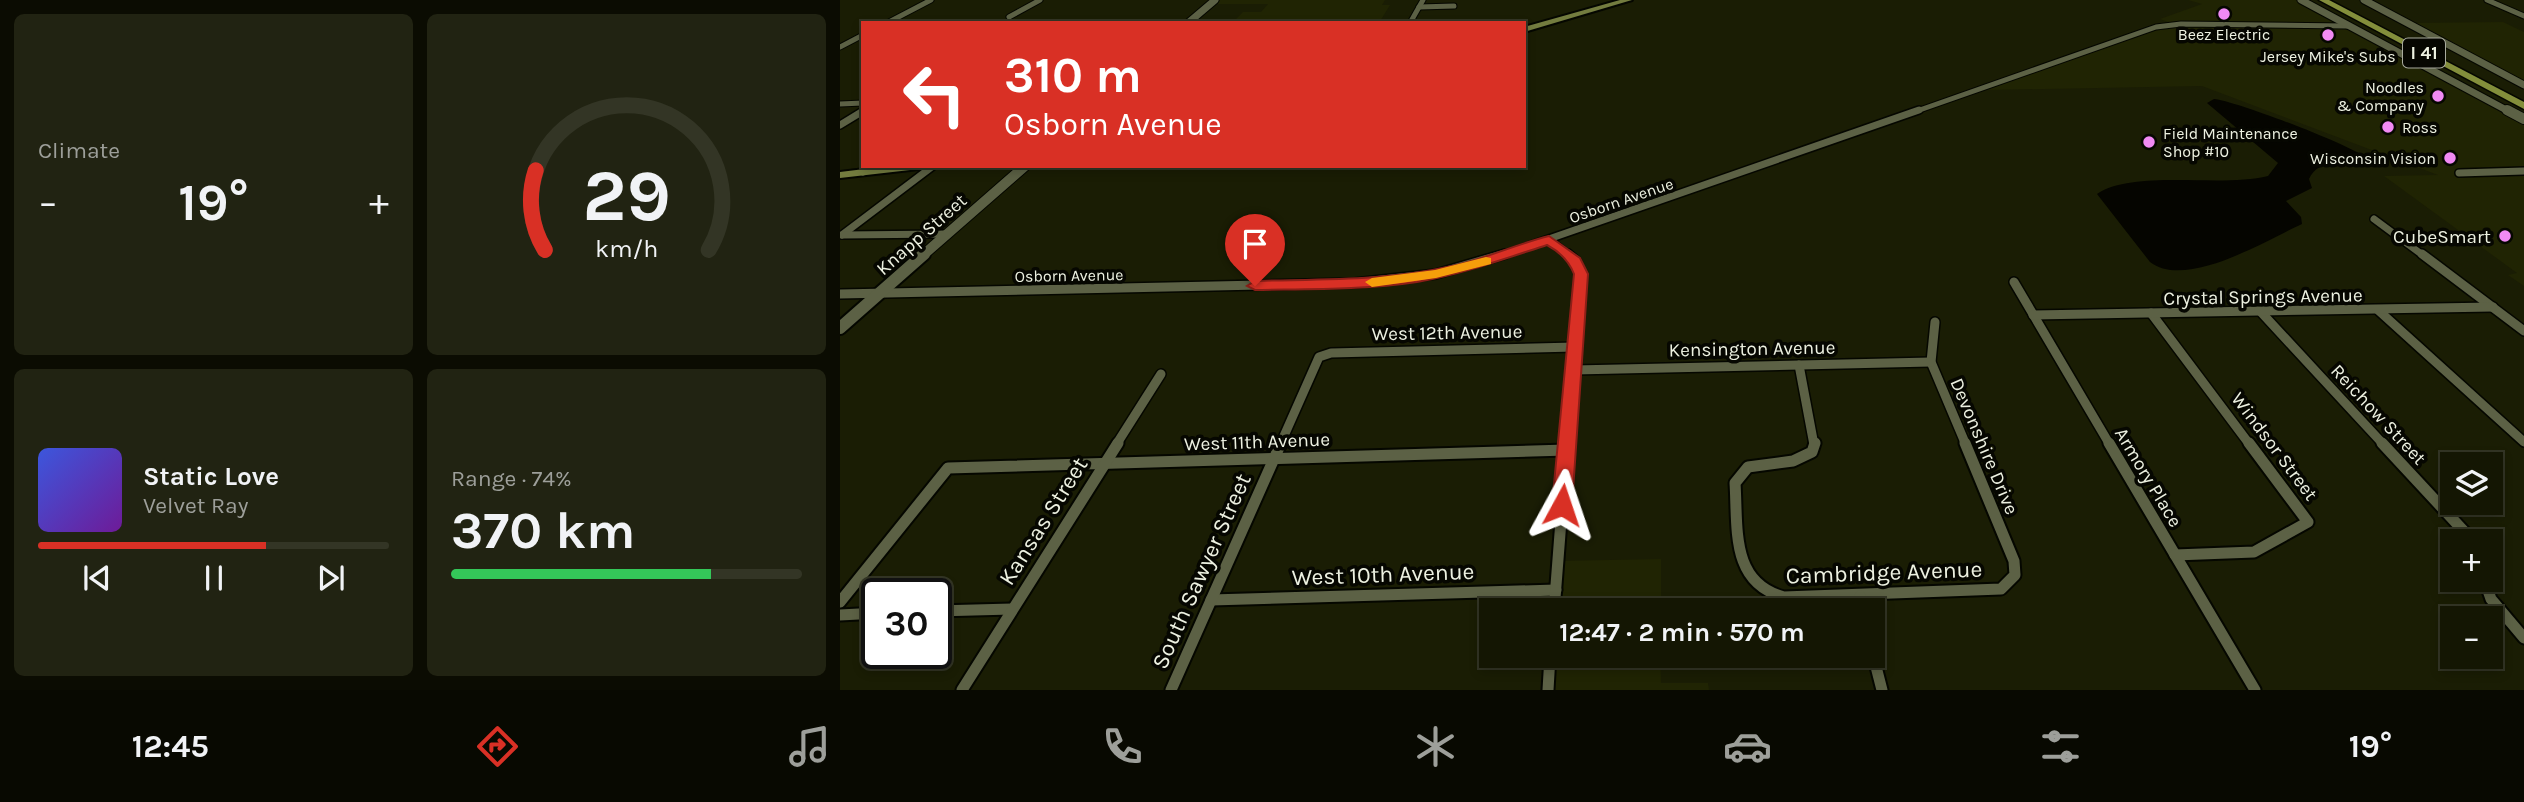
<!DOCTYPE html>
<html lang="en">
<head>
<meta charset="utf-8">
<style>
  :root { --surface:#141603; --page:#212312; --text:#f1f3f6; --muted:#9d9f9a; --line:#333525; --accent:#d93025 }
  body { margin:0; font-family:Karla,sans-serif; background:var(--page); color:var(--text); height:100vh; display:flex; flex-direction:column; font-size:26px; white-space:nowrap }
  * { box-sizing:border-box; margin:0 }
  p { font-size:23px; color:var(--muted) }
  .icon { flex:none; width:38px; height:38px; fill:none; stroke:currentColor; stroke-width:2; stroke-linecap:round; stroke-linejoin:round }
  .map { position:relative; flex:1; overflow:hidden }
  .details { display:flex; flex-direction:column; gap:14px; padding:14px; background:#0b0c02; width:840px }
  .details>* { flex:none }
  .banner { position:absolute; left:21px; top:21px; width:665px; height:147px; border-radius:0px; box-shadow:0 4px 10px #0003,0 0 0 2px var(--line); background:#d93025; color:#fff; overflow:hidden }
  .fabs { position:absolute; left:1600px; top:452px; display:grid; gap:14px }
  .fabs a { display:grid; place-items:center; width:63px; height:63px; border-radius:0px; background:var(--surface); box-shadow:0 4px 10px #0003,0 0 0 2px var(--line); font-size:35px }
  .speed { position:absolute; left:21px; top:578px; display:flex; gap:14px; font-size:35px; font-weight:700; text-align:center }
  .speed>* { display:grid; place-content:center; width:91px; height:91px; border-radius:50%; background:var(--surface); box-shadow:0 4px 10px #0003,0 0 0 2px var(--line); line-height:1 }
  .speed .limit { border:4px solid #111; border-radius:10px; background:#fff; color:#111 }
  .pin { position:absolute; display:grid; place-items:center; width:60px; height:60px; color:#fff; margin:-72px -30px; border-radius:50% 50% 50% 0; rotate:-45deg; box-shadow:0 0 7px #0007 }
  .pin .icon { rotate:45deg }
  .me { position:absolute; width:77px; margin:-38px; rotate:5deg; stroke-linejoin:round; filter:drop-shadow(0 0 5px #0008) }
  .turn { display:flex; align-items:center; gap:24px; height:147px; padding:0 28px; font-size:32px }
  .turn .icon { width:91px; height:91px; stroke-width:2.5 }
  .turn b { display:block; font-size:49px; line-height:60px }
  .big { font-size:52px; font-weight:700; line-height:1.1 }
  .details .widget { flex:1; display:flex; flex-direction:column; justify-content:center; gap:10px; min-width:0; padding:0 24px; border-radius:10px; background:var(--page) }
  .details .dial { align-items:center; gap:0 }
  .dial svg { height:182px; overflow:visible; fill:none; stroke:var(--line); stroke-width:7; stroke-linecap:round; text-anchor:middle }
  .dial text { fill:var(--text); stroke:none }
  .song { display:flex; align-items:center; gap:21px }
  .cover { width:84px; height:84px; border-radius:10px; background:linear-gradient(135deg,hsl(230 70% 55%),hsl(280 70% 35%)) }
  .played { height:7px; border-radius:4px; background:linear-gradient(90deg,var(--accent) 65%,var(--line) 65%) }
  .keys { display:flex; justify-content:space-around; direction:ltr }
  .heat { display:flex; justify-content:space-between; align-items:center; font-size:38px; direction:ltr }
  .charge { height:10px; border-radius:5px; background:linear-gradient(90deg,#34c759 74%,var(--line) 0) }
  .details .tiles { flex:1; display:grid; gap:14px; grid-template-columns:repeat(2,1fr) }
  .trip { position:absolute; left:639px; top:598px; width:406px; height:70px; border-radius:0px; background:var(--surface); box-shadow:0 4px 10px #0003,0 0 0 2px var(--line); font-weight:700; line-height:70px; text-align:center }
  .menu { display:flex; height:112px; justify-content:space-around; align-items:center; background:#080901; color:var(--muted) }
  .menu .icon { width:49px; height:49px }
  .menu .current { color:var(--accent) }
  .menu b { font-size:32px; color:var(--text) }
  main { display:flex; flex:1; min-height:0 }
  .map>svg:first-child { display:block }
</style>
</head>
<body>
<main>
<section class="details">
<div class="tiles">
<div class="widget"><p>Climate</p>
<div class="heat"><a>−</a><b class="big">19°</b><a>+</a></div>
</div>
<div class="widget dial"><svg viewBox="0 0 100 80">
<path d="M14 69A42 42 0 1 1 86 69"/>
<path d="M14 69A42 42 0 0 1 10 34" stroke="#d93025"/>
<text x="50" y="56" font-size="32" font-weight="700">29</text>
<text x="50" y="72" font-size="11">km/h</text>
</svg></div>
<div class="widget">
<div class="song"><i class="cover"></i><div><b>Static Love</b><p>Velvet Ray</p></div></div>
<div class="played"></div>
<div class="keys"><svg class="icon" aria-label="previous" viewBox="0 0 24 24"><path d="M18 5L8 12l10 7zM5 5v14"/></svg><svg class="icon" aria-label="pause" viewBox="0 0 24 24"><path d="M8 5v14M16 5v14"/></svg><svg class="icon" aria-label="next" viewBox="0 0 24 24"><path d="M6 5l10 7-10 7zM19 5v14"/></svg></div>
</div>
<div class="widget"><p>Range · 74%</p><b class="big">370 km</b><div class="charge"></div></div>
</div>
</section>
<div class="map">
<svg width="1684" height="690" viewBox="0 0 1684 690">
  <rect width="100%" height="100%" fill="#1a1d04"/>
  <!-- built -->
  <g fill="#202403">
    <polygon points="380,0 545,0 542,5 550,5 539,23 392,23 403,12 421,12 428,4 377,4"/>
    <polygon points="1348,0 1455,0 1684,123 1684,286 1668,275 1677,273 1544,176 1598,175 1362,86 1146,90 1316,29 1331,23 1320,19 1362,4"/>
    <polygon points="1663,22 1684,32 1684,85 1569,23"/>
    <polygon points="821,559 821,611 714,611 718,561"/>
    <polygon points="711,656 820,656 821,683 868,683 869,690 708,690"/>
  </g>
  <!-- water -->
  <path fill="#050500" d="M1374,99C1396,101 1511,145 1528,159C1508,163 1479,157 1469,179L1472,188L1446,201L1461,217L1462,224C1427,240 1346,290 1310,262L1257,194C1295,169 1382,188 1428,176L1438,163L1367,103Z"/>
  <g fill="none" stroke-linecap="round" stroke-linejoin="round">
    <!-- street-far3 casing -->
    <g stroke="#050700" stroke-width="7">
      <g id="street-far3">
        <polyline points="1647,0 1684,16"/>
        <polyline points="579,7 614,6"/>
        <polyline points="169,17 200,0"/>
        <polyline points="47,23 91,0"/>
        <polyline points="570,23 583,0"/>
        <polyline points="0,47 23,35"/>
        <polyline points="0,104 23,103"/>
        <polyline points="1074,112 1316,27 1341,24 1507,26"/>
      </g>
    </g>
    <!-- street-far2 casing -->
    <g stroke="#050700" stroke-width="10">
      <g id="street-far2">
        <polyline points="0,125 23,111"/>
        <polyline points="23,172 32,166"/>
        <polyline points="1619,173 1684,171"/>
        <polyline points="1534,219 1584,256"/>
        <polyline points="2,235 93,166"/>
        <polyline points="2,235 107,234"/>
        <polyline points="709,240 730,256"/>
        <polyline points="660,256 1079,110"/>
      </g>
    </g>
    <!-- street-far1 casing -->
    <g stroke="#050700" stroke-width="12">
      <g id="street-far1">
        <polyline points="1582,254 1684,331"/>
        <polyline points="1174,282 1270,445"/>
        <polyline points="0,294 515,283 596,274 665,254"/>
        <polyline points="1538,310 1684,442"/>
        <polyline points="1420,311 1544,445"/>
        <polyline points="1311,313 1410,445"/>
        <polyline points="1193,315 1653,307"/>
        <polyline points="1095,322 1091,362 1126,445"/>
        <polyline points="959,365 974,445"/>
        <polyline points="734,370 1091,362"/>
        <polyline points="276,445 321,374"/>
        <polyline points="440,445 479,357 491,353 735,347"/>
        <polyline points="727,445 741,274 736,261 728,254"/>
      </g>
    </g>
    <!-- street casing -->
    <g stroke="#050700" stroke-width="15">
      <g id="street">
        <path d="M975,443L972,452L953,461L908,467L895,483C898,528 890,583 944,597L1161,589L1175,575L1174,561L1125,443"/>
        <polyline points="1269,443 1415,690"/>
        <polyline points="1542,443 1633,541"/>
        <polyline points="1335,555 1414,552 1468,522 1409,443"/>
        <polyline points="1644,579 1651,599 1684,638"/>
        <polyline points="1020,596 1023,611"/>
        <polyline points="371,600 716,590"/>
        <polyline points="0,602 108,468 727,450"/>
        <polyline points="96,611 172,609"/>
        <polyline points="714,611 727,443"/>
        <polyline points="0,615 37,613"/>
        <polyline points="1032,651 1042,690"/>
        <polyline points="122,690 278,443"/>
        <polyline points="331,690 441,443"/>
        <polyline points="708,690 710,656"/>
      </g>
    </g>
    <!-- secondary-far2 casing -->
    <g stroke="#050700" stroke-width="9">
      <g id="secondary-far2">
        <polyline points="1461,0 1670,112"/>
        <polyline points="1524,0 1684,85"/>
        <polyline points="348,23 375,0"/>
      </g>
    </g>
    <!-- secondary-far1 casing -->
    <g stroke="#050700" stroke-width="12">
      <g id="secondary-far1">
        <polyline points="1667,110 1684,119"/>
        <polyline points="82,256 185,166"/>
      </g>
    </g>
    <!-- secondary casing -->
    <g stroke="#050700" stroke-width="16">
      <polyline id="secondary" points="0,328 84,254"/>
    </g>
    <!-- primary casing -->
    <g stroke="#050700" stroke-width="4">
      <g id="primary">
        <polygon points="780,0 792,0 684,32 684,27"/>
        <polygon points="49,166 84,166 79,169 0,178 0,172"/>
      </g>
    </g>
    <!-- highway casing -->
    <g stroke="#050700" stroke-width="3">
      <polygon id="highway" points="1479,0 1489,0 1684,102 1684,109"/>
    </g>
    <!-- street-far3 -->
    <use href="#street-far3" stroke="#5c6145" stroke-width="5"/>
    <!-- street-far2 -->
    <use href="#street-far2" stroke="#5c6145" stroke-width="7"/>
    <!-- street-far1 -->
    <use href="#street-far1" stroke="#5c6145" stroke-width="9"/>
    <!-- street -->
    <use href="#street" stroke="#5c6145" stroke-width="11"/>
    <!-- secondary-far2 -->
    <use href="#secondary-far2" stroke="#5c6145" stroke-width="7"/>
    <!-- secondary-far1 -->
    <use href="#secondary-far1" stroke="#5c6145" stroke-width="10"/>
    <!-- secondary -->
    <use href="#secondary" stroke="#5c6145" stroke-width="12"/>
    <!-- primary -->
    <use href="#primary" fill="#737c3f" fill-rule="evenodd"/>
    <!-- highway -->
    <use href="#highway" fill="#838e3b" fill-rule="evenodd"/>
  </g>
  <!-- route -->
  <path fill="#d93025" stroke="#8d1f18" stroke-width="2" d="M709,236L740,258L748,274L732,505L722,513L712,505L734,274C729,261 720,252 707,245C664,259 622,274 577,282C524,290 469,289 415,290L407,286L415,281C481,279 547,281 612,266C645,259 676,244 709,236Z"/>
  <!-- slow -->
  <polygon fill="#f59e0b" points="646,257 651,258 651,264 596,278 532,287 525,282 532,278 595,270"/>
  <!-- markers -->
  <g fill="#f18af4" stroke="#060701" stroke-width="2.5">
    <circle cx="1384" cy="14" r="7"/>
    <circle cx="1488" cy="35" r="7"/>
    <circle cx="1598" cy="96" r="7"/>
    <circle cx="1548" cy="127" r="7"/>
    <circle cx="1309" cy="142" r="7"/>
    <circle cx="1610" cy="158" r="7"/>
    <circle cx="1665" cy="236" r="7"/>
  </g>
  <g text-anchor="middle" stroke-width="7" stroke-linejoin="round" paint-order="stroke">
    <!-- far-poi labels -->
    <g font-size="16" fill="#edf1e1" stroke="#060701">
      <text x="1384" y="40">Beez Electric</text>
      <text x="1488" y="62">Jersey Mike's Subs</text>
      <text x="1584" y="93" text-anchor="end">Noodles<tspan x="1584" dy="18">&amp; Company</tspan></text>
      <text x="1562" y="133" text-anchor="start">Ross</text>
      <text x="1323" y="139" text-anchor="start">Field Maintenance<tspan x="1323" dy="18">Shop #10</tspan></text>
      <text x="1596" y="164" text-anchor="end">Wisconsin Vision</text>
    </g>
    <!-- far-street labels -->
    <g font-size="16" fill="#edf1e1" stroke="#060701">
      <text transform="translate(781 200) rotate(-19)" y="6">Osborn Avenue</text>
      <text transform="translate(229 275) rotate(-1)" y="6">Osborn Avenue</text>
    </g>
    <!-- shield labels -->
    <rect fill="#060701" stroke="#a8ab9e" stroke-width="2" x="1563" y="38.5" width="42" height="29" rx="5"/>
    <g font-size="18" font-weight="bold" fill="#edf1e1">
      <text x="1584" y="59">I 41</text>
    </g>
    <!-- street labels -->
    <g font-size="19" fill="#edf1e1" stroke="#060701">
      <text transform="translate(81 234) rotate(-41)" y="7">Knapp Street</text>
      <text transform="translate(1423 296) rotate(-1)" y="7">Crystal Springs Avenue</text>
      <text transform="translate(607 332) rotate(-1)" y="7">West 12th Avenue</text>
      <text transform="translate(912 348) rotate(-1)" y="7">Kensington Avenue</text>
      <text transform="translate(1539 414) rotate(47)" y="7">Reichow Street</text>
      <text transform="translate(417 441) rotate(-2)" y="7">West 11th Avenue</text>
      <text transform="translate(1145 446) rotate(67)" y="7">Devonshire Drive</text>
      <text transform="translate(1435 446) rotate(53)" y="7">Windsor Street</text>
      <text transform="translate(1309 477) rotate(59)" y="7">Armory Place</text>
    </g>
    <!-- poi labels -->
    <g font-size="19" fill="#edf1e1" stroke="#060701" text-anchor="end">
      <text x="1651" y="243">CubeSmart</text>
    </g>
    <!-- near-street labels -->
    <g font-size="23" fill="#edf1e1" stroke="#060701">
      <text transform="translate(203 521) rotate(-58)" y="8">Kansas Street</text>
      <text transform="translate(361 571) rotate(-66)" y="8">South Sawyer Street</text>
      <text transform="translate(1044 572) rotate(-2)" y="8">Cambridge Avenue</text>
      <text transform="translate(543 574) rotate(-2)" y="8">West 10th Avenue</text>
    </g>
  </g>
</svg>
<div class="fabs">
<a><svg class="icon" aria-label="layers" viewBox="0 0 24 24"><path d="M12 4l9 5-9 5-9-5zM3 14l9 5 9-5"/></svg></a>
<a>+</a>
<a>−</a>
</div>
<div class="speed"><div class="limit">30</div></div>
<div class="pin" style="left:415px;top:286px;background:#d93025"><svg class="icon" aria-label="arrive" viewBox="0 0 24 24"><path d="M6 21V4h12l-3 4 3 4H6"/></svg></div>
<svg class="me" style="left:722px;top:505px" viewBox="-20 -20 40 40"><path d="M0-17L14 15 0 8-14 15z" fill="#d93025" stroke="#fff" stroke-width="4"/></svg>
<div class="trip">12:47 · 2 min · 570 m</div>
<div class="banner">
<div class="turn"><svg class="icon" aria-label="left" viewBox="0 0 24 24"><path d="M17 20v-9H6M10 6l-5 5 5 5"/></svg><div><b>310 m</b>Osborn Avenue</div></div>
</div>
</div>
</main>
<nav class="menu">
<b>12:45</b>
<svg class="icon current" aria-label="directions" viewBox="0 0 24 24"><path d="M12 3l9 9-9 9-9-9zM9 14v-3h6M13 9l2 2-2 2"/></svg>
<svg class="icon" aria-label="music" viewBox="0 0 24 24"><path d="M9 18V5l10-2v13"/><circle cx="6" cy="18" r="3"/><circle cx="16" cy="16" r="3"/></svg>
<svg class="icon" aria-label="phone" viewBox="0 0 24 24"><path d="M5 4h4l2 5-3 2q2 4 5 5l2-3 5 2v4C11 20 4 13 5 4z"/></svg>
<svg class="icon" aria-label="climate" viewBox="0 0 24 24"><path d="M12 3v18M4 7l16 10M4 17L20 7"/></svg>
<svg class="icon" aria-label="car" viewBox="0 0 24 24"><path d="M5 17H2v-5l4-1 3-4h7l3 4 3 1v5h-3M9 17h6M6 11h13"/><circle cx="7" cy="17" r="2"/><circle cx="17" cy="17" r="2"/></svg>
<svg class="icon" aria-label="filters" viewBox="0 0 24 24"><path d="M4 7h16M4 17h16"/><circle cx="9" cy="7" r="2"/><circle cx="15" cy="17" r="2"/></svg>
<b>19°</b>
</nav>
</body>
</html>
